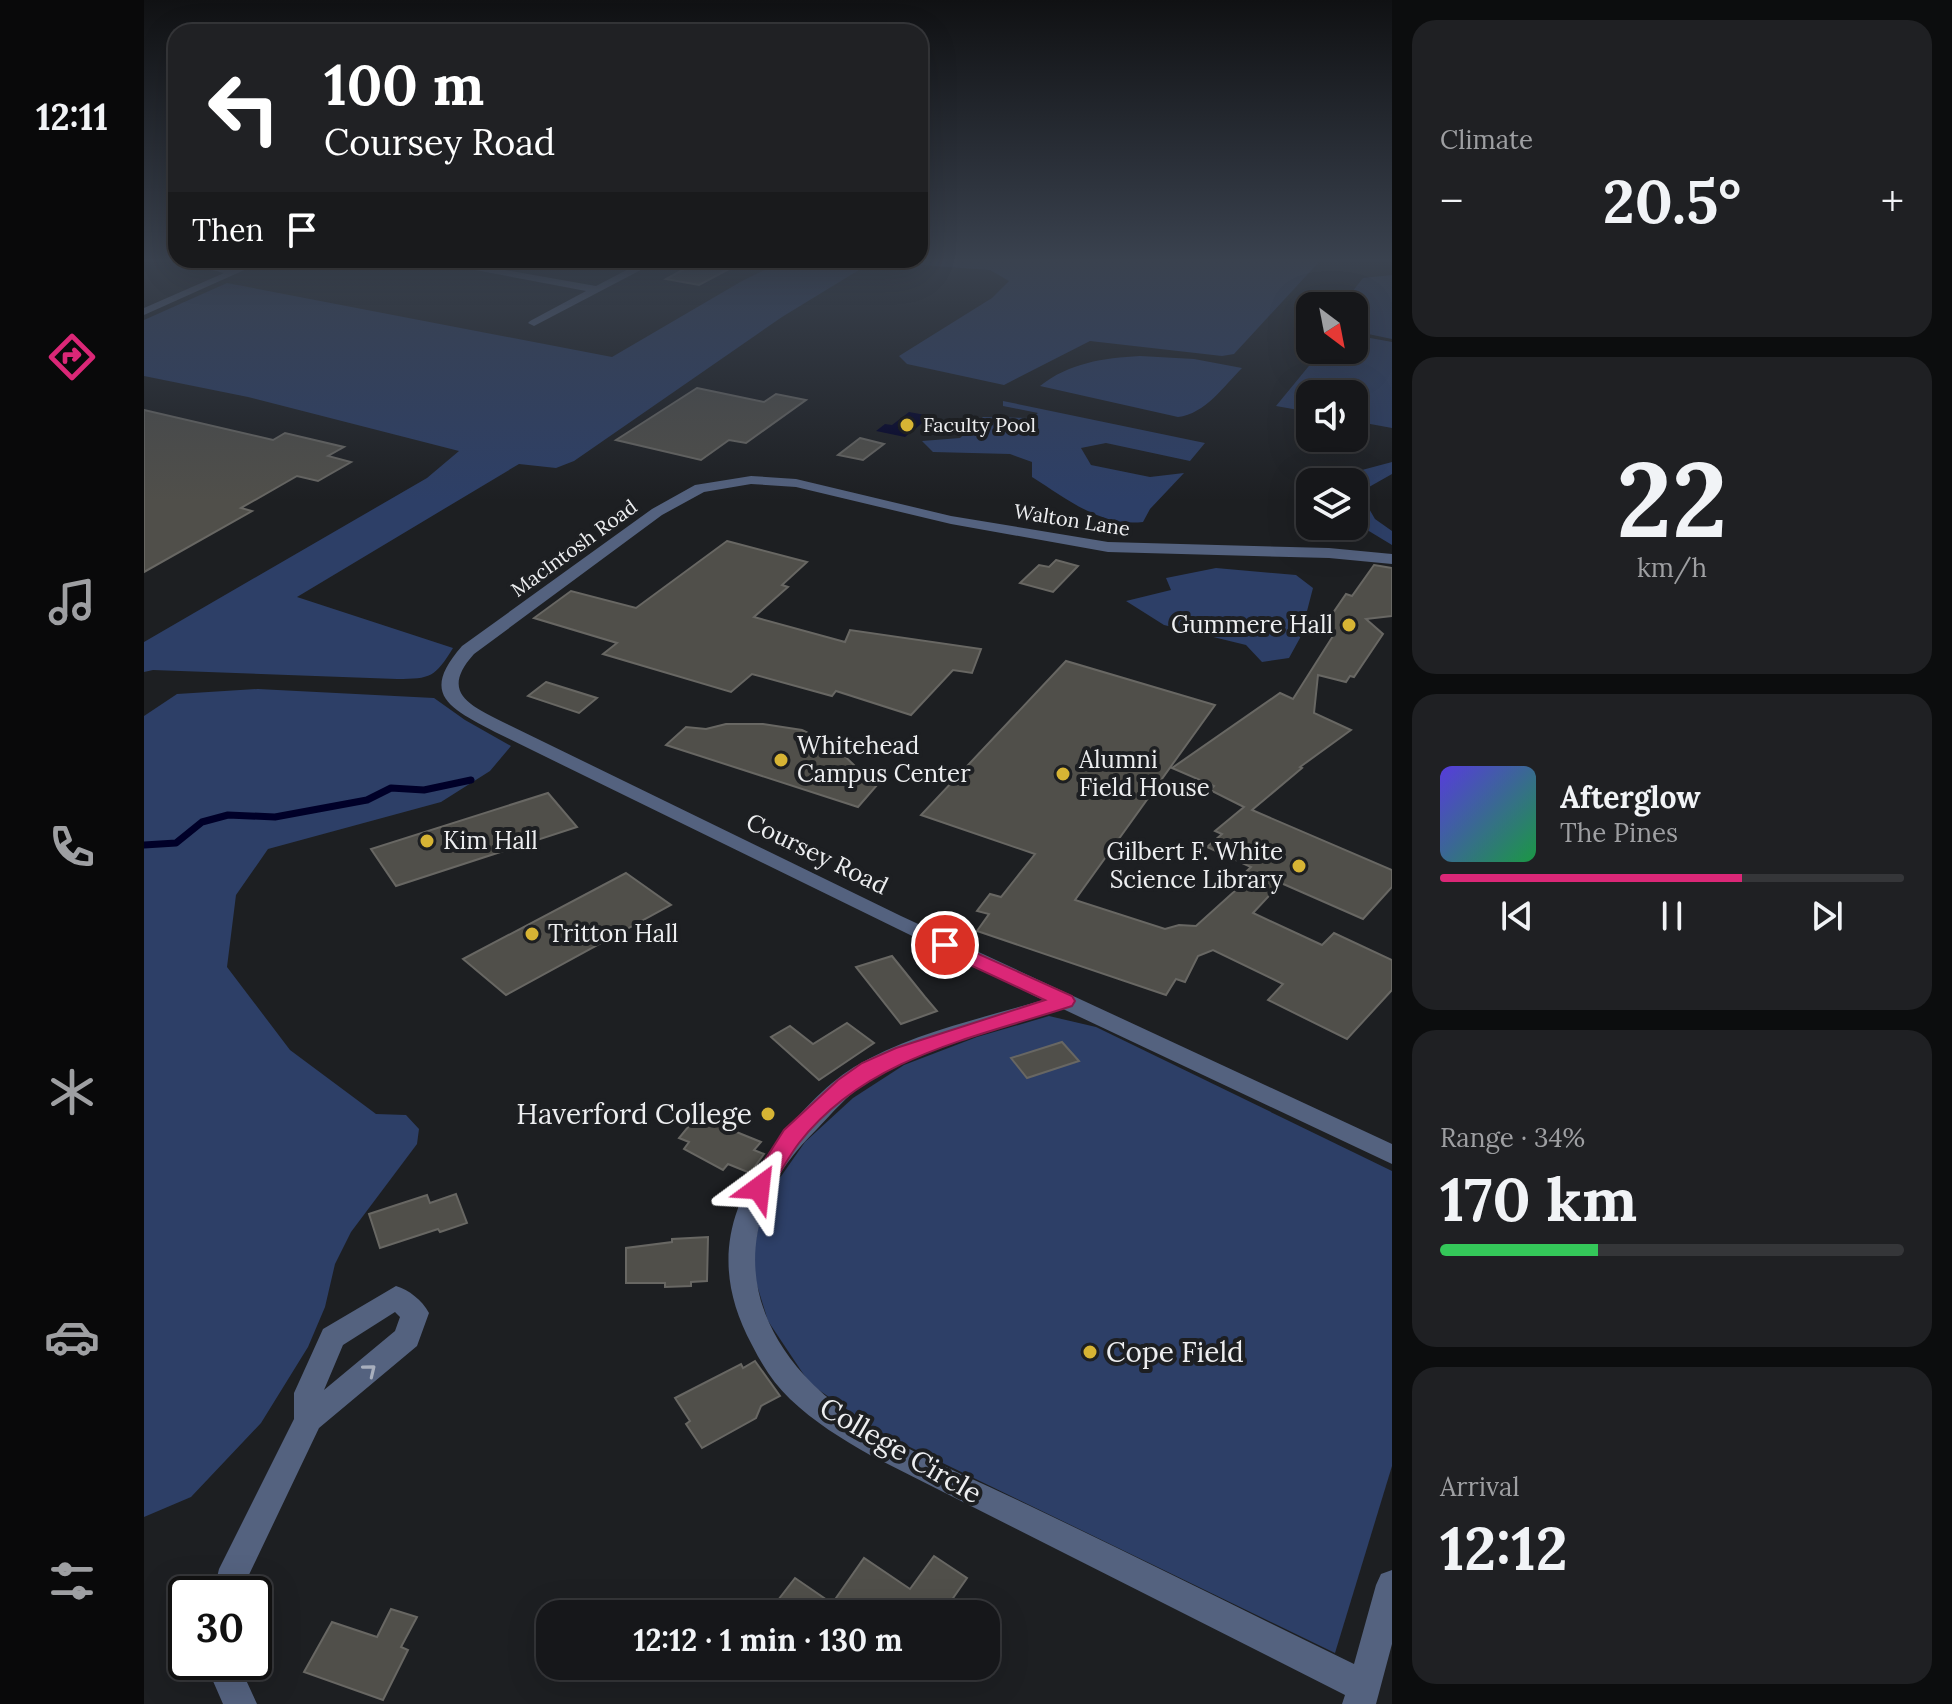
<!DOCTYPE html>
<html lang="en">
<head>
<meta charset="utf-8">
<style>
  :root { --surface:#16171a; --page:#1f2023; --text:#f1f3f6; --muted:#9e9fa2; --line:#353639; --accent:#db2777 }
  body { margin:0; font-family:Lora,serif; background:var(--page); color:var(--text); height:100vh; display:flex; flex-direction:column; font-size:30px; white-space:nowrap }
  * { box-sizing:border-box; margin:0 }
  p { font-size:26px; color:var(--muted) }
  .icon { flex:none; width:44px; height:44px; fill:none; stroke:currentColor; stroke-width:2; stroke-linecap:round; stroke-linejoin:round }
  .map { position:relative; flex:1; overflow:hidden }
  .side { display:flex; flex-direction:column; gap:20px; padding:20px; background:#0c0d0e; width:560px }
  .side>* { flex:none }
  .hud { position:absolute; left:24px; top:24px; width:760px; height:244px; border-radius:24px; box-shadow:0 8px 32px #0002,0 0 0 2px var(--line); background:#202124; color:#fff; overflow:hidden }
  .needle { width:52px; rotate:148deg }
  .controls { position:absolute; left:1152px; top:292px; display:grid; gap:16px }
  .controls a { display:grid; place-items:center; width:72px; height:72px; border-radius:16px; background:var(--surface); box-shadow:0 8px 32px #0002,0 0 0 2px var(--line); font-size:40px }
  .speed { position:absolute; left:24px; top:1576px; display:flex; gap:16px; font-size:40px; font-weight:700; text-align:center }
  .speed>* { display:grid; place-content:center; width:104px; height:104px; border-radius:50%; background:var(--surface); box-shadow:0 8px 32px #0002,0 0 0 2px var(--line); line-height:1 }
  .speed .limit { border:4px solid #111; border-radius:12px; background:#fff; color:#111 }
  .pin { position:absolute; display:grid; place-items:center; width:68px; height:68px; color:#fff; margin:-34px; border:4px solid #fff; border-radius:50%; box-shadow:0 2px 8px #0007 }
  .me { position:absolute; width:88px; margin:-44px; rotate:30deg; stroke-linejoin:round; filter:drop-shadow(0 0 6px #0008) }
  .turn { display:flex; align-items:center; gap:28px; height:168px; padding:0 24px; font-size:36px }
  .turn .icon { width:104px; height:104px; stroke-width:2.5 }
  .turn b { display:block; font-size:56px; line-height:68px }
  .then { display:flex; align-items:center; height:76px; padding:0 24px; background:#0003; gap:16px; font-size:30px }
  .big { font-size:60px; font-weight:700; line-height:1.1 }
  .side .tile { flex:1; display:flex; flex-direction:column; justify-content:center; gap:12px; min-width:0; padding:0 28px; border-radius:24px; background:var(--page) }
  .side .dial { align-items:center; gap:0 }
  .dial b { font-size:104px; line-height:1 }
  .song { display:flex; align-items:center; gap:24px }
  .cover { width:96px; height:96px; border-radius:12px; background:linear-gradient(135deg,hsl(250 70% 55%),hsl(140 70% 35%)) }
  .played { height:8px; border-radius:4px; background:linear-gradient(90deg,var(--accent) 65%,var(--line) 65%) }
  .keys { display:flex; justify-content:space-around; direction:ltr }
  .heat { display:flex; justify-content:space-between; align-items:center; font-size:44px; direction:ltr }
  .charge { height:12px; border-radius:6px; background:linear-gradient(90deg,#34c759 34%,var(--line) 0) }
  .trip { position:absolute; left:392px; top:1600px; width:464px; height:80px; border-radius:24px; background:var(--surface); box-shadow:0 8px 32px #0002,0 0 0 2px var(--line); font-weight:700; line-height:80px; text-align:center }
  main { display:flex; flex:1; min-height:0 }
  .tabs { display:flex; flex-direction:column; width:144px; justify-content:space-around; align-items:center; background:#09090a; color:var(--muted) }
  .tabs .icon { width:56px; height:56px }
  .tabs .current { color:var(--accent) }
  .tabs b { font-size:36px; color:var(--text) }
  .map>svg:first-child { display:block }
</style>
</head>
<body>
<main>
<nav class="tabs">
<b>12:11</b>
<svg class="icon current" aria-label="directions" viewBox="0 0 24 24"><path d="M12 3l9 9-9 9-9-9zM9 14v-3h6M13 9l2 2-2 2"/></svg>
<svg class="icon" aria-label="music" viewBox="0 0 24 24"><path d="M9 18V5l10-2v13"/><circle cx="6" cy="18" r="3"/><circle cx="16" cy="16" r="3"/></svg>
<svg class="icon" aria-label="phone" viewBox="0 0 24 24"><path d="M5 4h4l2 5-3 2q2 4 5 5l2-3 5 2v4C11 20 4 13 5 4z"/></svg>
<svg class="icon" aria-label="climate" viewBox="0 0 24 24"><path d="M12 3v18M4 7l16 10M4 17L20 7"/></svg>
<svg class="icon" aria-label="car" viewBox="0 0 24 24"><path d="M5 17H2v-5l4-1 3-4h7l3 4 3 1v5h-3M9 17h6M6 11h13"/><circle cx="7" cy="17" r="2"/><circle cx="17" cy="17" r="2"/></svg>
<svg class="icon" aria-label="filters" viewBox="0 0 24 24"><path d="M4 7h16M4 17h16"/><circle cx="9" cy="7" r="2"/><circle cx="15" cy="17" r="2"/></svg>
</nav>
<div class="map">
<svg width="1248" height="1704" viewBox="0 0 1248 1704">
  <rect width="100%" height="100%" fill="#1d1f22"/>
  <!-- green -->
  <g fill="#2d3f67">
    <path d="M637,262H728L638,317L430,461L412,468L375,464L153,597L309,648C291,677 287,679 253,679L9,670L0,672V642L283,478L315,451L104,397L0,376V320L83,283L468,357L598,281Z"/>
    <polygon points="738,262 1170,262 1174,263 1090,354 1078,356 946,341 860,385 763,364 755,356 848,298 865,281 846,270"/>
    <polygon points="1248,275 1248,339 1210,331 1210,306 1197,306 1219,278"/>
    <polygon points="1210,335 1248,342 1248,428 1210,421 1210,394 1166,394 1166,412 1132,406 1178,350 1210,350"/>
    <path d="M996,356L1050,359L1098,368C1080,386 1061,414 1034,417L896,386C925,363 959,358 996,356Z"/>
    <path d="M859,401L1061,443L1046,461L962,443L937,448L947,465L1006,477L1040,473L1006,509L999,522C957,527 923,499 888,477V462L866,454L789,452L778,441L816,438L839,417L887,418L894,413L859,406Z"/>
    <polygon points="1248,462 1248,474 1225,487 1220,500 1231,519 1248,531 1248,545 1210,522 1210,482 1200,482 1218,470"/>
    <polygon points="1072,568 1152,575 1169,588 1156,638 1145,658 1118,662 1102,645 1020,625 982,601 1027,590 1022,578"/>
    <polygon points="114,689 290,698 321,720 367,746 346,771 297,802 124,849 92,895 83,967 146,1050 232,1114 262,1115 275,1129 273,1144 207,1232 191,1264 181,1307 164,1347 117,1423 47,1497 0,1517 0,716 33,694"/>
    <polygon points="905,1016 952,1027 1248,1171 1248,1466 1191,1653 739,1434 666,1384 624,1321 607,1266 619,1202 661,1142 709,1098 760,1065 833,1037"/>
  </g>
  <!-- water -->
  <polygon fill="#000028" points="765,412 787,416 761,437 732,431 741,424 748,425"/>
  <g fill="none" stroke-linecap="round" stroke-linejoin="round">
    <!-- stream -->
    <polyline stroke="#000028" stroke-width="7" points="0,845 32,843 58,822 84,815 131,817 223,800 247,788 280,790 327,780"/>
  </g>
  <!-- building -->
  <g fill="#504f4a" stroke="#686763" stroke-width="2">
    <polygon points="553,262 587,268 555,285 522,279"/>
    <polygon points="553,388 620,402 632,394 662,400 602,443 585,440 557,460 472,440"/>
    <polygon points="0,410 129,440 141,433 200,447 184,456 207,462 174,481 153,476 97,508 108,511 0,572"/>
    <polygon points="716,438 740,444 719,460 694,455"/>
    <polygon points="583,541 663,562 638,585 644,587 610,617 701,642 706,630 837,649 828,673 809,670 767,715 692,691 688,696 608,674 587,692 459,654 473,643 390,618 427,591 492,608"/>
    <polygon points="912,560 934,566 909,592 876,583 895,565 905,567"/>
    <polygon points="1230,565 1248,568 1248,616 1222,619 1239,634 1210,677 1206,676 1202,682 1174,675 1170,713 1207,730 1156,767 1158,768 1108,810 1248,870 1248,887 1219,919 1137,883 1109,913 1178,945 1190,933 1248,960 1248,990 1203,1039 1124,1000 1139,984 1069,950 1054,956 1041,982 1032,979 1022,995 833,931 845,914 833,911 846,894 857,897 891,854 777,815 922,661 1071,705 931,900 1021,929 1035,925 1052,926 1093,889 1087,886 1107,867 1063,847 1078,834 1071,831 1100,807 1066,790 1070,786 1028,768 1136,693 1149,699 1189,636 1185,635 1187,632 1178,629 1202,594 1208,596"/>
    <polygon points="402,682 453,698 435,713 384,696"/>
    <polygon points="582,724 619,724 658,730 689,745 711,766 714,777 734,784 714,807 522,745 542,727 562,729"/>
    <polygon points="404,793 433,827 252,886 227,849"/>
    <polygon points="482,873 527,905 362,995 319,959"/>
    <polygon points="748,956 781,997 793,1011 757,1024 712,967"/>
    <polygon points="703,1023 730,1043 675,1080 627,1037 646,1026 669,1044"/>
    <polygon points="918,1042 935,1061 883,1078 867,1058"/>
    <polygon points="553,1116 617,1142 610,1150 620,1154 606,1173 584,1164 579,1170 540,1149 545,1142 535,1138"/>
    <polygon points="312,1194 323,1223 296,1232 294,1229 236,1248 225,1214 283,1195 286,1203"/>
    <polygon points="564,1237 563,1281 547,1282 547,1286 521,1287 521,1283 482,1283 482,1248 528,1242 528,1239"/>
    <polygon points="611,1361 636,1396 617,1406 612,1418 558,1448 542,1424 546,1421 531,1398 597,1364 599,1368"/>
    <polygon points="790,1556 823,1578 798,1614 715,1614 692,1598 720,1558 766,1589"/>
    <polygon points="651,1578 683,1600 673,1614 645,1614 631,1604"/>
    <polygon points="247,1609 273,1617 257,1647 264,1650 239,1700 160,1672 188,1622 233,1637"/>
  </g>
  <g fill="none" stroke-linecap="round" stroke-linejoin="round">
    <!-- minor -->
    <g fill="#54627f" fill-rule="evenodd">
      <path d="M36,262C51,262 81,270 91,268C101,266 107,262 118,262L0,315V308L80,273Z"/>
      <polygon points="289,262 315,262 452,286 498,262 512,262 390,326 384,323 386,321 442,291"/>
      <path d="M607,476L652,479L807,516L964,542L1185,548L1248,554V564L1185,558L964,552L807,524L652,487L607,484L560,492L518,515L330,654C294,694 328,706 363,724L757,916L1248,1144V1164L919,1009C854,1029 778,1043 721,1083C703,1096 688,1113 673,1129C652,1150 632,1174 622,1203C598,1266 615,1325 660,1375C711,1432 814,1471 884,1505C993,1557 1101,1611 1210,1664L1232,1585L1237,1574L1248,1570V1644L1232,1704H1198L1201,1695L726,1455C698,1439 670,1422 646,1399C630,1384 618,1365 608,1345C568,1271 581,1208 632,1143C653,1116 680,1086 710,1067C767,1033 836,1019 899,1000L351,732C306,708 275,695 318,646L508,509L551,485Z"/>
      <path d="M252,1286C265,1290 278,1300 285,1313L273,1346L175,1428L102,1581L101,1594H69L75,1569L150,1419V1393L179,1329ZM251,1312L256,1317L251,1331L180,1390L199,1345Z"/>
      <polygon points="67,1662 99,1662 102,1680 113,1704 79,1704 69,1681"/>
    </g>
  </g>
  <!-- one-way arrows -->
  <defs><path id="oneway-chevron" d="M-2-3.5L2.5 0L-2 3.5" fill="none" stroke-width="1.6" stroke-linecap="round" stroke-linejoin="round" transform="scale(2)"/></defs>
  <use stroke="#a8afbd" href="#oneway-chevron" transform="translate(226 1370) rotate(-39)"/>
  <!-- sky -->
  <linearGradient id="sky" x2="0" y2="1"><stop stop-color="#101113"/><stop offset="0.52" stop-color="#3a424f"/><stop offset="1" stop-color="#3a424f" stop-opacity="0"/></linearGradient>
  <rect width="1248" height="501" fill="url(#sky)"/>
  <!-- route -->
  <path fill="#db2777" stroke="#8e194d" stroke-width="2" d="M801,939L928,996L931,1001L928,1006C830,1038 722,1057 655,1143C643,1159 633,1178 623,1195L615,1197L606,1195L603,1188L640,1130L694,1080L718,1063L752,1048L901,1000L794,950L792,945Z"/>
  <!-- markers -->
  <g fill="#d7b434" stroke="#1d1f22" stroke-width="3">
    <circle cx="763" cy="425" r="8"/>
    <circle cx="1205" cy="625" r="8"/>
    <circle cx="637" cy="760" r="8"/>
    <circle cx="919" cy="774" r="8"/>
    <circle cx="283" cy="841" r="8"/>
    <circle cx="1155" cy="866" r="8"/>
    <circle cx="388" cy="934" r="8"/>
    <circle cx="624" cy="1114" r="8"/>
    <circle cx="946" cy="1352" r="8"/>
  </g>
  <g text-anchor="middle" stroke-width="8" stroke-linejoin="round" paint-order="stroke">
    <!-- far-poi labels -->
    <g font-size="20" fill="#edeef0" stroke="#1d1f22" text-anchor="start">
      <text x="779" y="432">Faculty Pool</text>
    </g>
    <!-- far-street labels -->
    <g font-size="20" fill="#edeef0" stroke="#1d1f22">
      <text transform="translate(928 520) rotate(9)" y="7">Walton Lane</text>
      <text transform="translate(430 548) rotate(-36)" y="7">MacIntosh Road</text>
    </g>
    <!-- poi labels -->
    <g font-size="24" fill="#edeef0" stroke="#1d1f22" text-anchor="start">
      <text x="1189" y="633" text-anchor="end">Gummere Hall</text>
      <text x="653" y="754">Whitehead<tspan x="653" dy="28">Campus Center</tspan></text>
      <text x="935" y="768">Alumni<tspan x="935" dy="28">Field House</tspan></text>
      <text x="299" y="849">Kim Hall</text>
      <text x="1139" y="860" text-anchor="end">Gilbert F. White<tspan x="1139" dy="28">Science Library</tspan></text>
      <text x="404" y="942">Tritton Hall</text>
    </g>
    <!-- street labels -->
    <g font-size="24" fill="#edeef0" stroke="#1d1f22">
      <text transform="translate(673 854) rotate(26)" y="8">Coursey Road</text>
    </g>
    <!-- near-poi labels -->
    <g font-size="28" fill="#edeef0" stroke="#1d1f22" text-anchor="end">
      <text x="608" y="1124">Haverford College</text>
      <text x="962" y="1362" text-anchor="start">Cope Field</text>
    </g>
    <!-- near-street labels -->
    <g font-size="28" fill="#edeef0" stroke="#1d1f22">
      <text transform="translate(757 1450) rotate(30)" y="10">College Circle</text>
    </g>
  </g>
</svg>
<div class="controls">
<a><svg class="needle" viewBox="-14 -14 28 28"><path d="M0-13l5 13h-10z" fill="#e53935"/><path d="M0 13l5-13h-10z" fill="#9e9fa2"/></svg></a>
<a><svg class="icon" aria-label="sound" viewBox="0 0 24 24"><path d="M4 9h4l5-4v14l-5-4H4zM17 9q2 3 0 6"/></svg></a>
<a><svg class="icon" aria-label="layers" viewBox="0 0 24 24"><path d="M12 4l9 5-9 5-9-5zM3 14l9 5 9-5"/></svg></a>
</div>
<div class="speed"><div class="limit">30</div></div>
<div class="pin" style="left:801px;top:945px;background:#d93025"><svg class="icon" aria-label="arrive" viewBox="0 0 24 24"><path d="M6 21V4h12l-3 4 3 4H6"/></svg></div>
<svg class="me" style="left:615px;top:1188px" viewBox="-20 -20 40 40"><path d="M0-17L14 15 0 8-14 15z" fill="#db2777" stroke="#fff" stroke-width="4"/></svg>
<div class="trip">12:12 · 1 min · 130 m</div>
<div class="hud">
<div class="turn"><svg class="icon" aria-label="left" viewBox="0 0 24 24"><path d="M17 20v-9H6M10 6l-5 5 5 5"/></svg><div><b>100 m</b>Coursey Road</div></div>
<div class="then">Then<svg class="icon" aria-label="arrive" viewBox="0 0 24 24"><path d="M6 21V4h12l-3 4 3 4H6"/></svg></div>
</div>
</div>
<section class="side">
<div class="tile"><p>Climate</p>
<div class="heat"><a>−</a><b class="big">20.5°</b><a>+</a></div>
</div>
<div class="tile dial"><b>22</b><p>km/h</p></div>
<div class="tile">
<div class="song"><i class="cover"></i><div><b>Afterglow</b><p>The Pines</p></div></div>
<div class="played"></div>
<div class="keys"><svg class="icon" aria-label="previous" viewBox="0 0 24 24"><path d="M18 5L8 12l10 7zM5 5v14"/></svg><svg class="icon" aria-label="pause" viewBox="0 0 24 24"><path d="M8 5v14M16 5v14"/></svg><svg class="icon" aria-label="next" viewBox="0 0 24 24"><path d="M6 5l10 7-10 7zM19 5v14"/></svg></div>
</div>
<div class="tile"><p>Range · 34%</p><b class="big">170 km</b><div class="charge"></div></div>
<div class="tile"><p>Arrival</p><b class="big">12:12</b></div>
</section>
</main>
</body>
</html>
